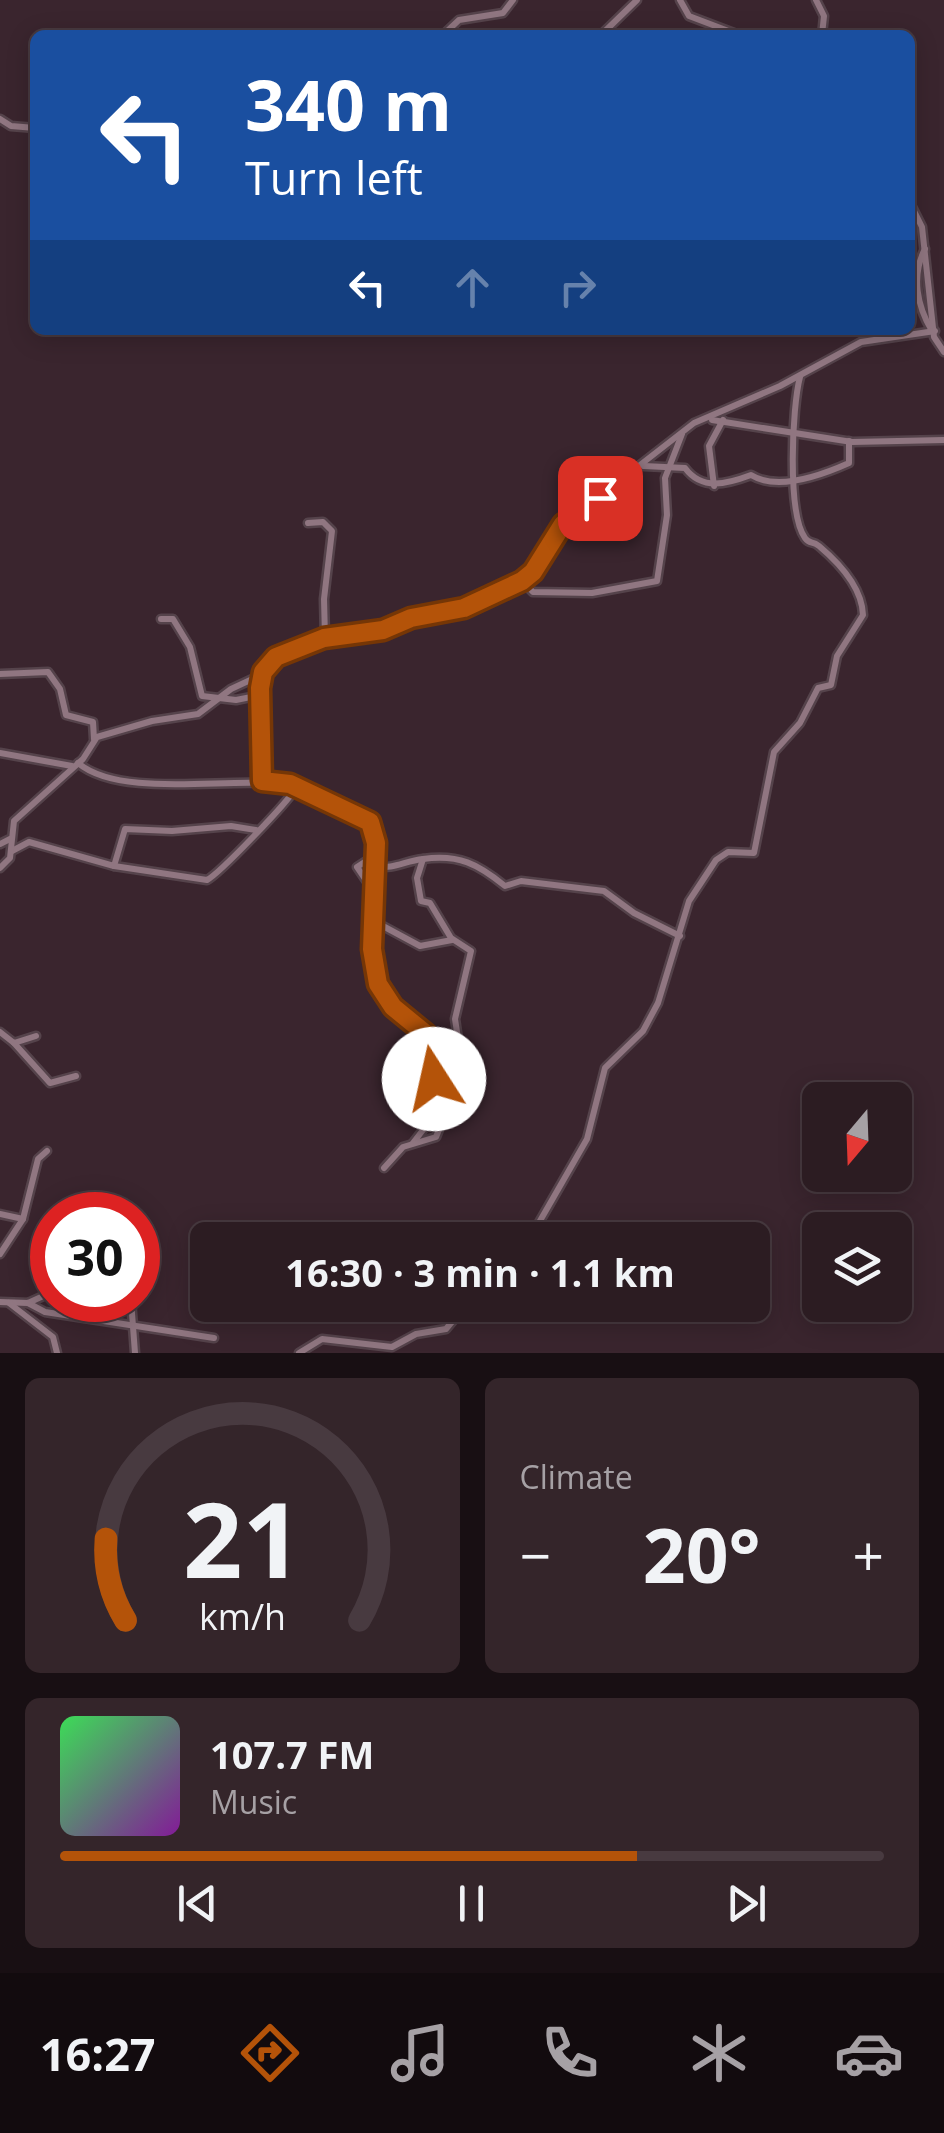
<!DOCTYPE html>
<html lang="en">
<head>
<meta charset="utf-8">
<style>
  :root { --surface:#2c1c22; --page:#34252a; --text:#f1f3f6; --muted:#a6a1a5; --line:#483a40; --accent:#b45309 }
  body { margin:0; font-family:"Open Sans",sans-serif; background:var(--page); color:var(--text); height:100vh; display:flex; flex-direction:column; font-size:38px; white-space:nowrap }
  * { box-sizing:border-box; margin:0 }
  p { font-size:32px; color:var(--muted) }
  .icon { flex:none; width:55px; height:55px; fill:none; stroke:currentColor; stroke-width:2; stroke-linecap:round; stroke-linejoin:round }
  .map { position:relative; height:1353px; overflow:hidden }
  .drawer { display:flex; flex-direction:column; gap:25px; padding:25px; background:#180f13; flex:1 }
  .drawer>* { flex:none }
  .banner { position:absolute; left:30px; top:30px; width:885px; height:305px; border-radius:15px; box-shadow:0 5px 25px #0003,0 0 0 2px var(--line); background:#1a4fa0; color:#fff; overflow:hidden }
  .needle { width:65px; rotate:199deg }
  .controls { position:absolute; left:802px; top:1082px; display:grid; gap:20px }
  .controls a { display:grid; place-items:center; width:110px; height:110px; border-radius:15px; background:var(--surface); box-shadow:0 5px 25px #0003,0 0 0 2px var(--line); font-size:50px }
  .speed { position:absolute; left:30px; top:1192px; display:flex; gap:20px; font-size:50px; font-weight:700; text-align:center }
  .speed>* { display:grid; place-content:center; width:130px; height:130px; border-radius:50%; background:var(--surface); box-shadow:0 5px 25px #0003,0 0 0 2px var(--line); line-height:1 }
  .speed .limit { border:15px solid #d22; background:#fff; color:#111 }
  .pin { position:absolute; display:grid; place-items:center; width:85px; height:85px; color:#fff; margin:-42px; border-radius:20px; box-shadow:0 5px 15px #0006 }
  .me { position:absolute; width:110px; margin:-55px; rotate:350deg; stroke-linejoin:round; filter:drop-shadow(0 0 8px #0008) }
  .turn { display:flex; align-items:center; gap:35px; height:210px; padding:0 50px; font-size:45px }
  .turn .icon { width:130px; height:130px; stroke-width:2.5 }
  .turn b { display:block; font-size:70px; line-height:85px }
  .lanes { display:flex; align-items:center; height:95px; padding:0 50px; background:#0003; justify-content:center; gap:50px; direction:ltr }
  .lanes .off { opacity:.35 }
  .big { font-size:75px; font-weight:700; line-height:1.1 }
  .drawer .card { flex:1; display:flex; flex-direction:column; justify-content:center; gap:15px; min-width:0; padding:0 35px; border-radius:15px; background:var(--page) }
  .drawer .dial { align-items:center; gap:0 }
  .dial svg { height:260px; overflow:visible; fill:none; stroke:var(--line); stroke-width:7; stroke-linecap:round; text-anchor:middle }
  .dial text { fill:var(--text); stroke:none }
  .song { display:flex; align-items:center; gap:30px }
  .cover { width:120px; height:120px; border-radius:15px; background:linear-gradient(135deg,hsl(130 70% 55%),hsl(290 70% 35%)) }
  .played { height:10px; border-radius:5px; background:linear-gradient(90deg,var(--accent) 70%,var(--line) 70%) }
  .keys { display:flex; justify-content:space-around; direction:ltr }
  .heat { display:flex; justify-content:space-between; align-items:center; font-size:55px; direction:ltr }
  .drawer .tiles { flex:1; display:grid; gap:25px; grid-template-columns:1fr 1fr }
  .card:last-child { grid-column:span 2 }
  .trip { position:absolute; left:190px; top:1222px; width:580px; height:100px; border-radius:15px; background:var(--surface); box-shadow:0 5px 25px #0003,0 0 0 2px var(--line); font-weight:700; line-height:100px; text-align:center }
  .menu { display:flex; height:160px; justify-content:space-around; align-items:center; background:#120b0e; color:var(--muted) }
  .menu .icon { width:70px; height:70px }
  .menu .on { color:var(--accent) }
  .menu b { font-size:45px; color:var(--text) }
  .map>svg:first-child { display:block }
</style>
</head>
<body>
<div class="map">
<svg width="944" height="1353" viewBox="0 0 944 1353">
  <rect width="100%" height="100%" fill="#3a252e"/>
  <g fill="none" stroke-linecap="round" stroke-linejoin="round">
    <!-- street casing -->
    <g stroke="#55434b" stroke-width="11">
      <g id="street">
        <polyline points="680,0 689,16 739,35"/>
        <polyline points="816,0 824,16 822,35"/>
        <polyline points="443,35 459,20 503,13 513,0"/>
        <polyline points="601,35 637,0"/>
        <polyline points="0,119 11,126 35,128"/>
        <polyline points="910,203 922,227 934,337 944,352"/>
        <path d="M925,249C911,276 917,306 932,331"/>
        <polyline points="712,420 852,442 944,440"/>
        <path d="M644,466L685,468C702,491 727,484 751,475C777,491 820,476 849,463V441"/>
        <polyline points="714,486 709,446 723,420"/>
        <polyline points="308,523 323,522 332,531 324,599 325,637"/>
        <polyline points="522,581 533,592 592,593 657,581 667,515 665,478 682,434"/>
        <polyline points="161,619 173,619 190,647 202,696 236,700 261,695"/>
        <polyline points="0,674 48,672 60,689 66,715 93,722 94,739"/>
        <polyline points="263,674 261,779 295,789"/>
        <polyline points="0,753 72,766"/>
        <path d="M78,763C117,796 214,780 264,783"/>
        <polyline points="0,844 10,839"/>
        <polyline points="12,851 29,842 114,866 125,829 172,831 231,826 256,830"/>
        <polyline points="374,862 377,889"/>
        <path d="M114,866L207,880C220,873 288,802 295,789L303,790L356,812L373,827L374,856L357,867L376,895L375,928"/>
        <path d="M375,866C394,870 404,861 423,859C459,854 478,864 505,886L521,881L604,891L634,913L680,936"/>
        <polyline points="0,868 10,858 14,821 83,759 97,737 152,721 198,714 231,689 259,676 287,650 325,637 383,630 411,618 464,608 522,581 533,572 563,525 694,423 780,386 861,342 935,331"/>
        <polyline points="0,1032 14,1043 36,1036"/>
        <polyline points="14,1043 50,1083 76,1076"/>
        <path d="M413,1143L436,1113L429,1104L436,1062L428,1053L425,1032C389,1006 369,981 372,933L381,925L420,946L452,940"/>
        <polyline points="384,1168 403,1147 436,1137 463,1071 455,1019 471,951 451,938 430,903 421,901 417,878 423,859"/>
        <polyline points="0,1214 23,1219"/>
        <path d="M529,1240L587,1139L605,1068L643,1031L658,1003L689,901L716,860L728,852L754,853L774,752L800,723L818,688L831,685L837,656L863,615C862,586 838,562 819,546C812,540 810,545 805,538C787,513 792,407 800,377"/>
        <polyline points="138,1248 138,1254"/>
        <polyline points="0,1254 23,1219 38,1159 47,1151"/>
        <polyline points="131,1300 135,1353"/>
        <polyline points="0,1302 28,1303 52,1292"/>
        <polyline points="9,1303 53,1337 57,1353"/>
        <polyline points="28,1303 45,1312 214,1338"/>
        <polyline points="299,1353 322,1339 392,1347 416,1334 446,1329 466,1305"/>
      </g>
    </g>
    <!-- street -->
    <use href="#street" stroke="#907681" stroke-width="6"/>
  </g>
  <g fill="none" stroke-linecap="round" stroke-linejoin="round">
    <!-- route casing -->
    <g stroke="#753606" stroke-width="25">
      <polyline id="route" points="434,1079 436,1062 428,1052 426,1034 393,1007 378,984 372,949 376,843 370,822 290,784 262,781 260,688 263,672 276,657 324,638 383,630 411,618 464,608 522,581 533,572 563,524 600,498"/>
    </g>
    <!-- route -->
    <use href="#route" stroke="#b45309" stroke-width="18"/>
  </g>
</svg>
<div class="controls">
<a><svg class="needle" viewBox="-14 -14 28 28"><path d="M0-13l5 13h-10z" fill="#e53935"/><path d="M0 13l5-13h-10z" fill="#a6a1a5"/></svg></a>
<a><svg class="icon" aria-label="layers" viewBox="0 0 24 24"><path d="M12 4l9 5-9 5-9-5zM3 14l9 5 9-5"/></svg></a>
</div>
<div class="speed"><div class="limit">30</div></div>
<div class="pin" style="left:600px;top:498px;background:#d93025"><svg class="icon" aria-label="arrive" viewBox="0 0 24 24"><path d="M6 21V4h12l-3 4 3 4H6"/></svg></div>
<svg class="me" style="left:434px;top:1079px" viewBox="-20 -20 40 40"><circle r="19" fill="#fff"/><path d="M0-13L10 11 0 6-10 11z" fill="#b45309"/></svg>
<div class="trip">16:30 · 3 min · 1.1 km</div>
<div class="banner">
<div class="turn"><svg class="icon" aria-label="left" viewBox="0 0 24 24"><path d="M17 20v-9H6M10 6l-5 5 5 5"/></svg><div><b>340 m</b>Turn left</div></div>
<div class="lanes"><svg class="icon" aria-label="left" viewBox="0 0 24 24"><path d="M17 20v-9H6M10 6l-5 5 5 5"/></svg><svg class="icon off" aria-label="ahead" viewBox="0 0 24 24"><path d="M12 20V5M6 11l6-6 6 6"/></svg><svg class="icon off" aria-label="right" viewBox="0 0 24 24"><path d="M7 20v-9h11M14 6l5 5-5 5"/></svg></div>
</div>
</div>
<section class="drawer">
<div class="tiles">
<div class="card dial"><svg viewBox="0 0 100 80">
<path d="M14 69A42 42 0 1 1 86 69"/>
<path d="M14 69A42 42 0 0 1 8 44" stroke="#b45309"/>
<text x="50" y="56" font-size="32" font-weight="700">21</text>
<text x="50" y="72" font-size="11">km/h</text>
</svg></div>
<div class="card"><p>Climate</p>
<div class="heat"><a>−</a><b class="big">20°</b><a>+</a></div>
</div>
<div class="card">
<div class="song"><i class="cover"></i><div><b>107.7 FM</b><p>Music</p></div></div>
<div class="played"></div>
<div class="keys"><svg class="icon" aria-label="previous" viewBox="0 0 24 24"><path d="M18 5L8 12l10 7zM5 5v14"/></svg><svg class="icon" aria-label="pause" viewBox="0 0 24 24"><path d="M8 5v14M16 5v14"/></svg><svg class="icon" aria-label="next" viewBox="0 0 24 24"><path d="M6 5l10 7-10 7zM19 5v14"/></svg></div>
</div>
</div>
</section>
<nav class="menu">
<b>16:27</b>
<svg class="icon on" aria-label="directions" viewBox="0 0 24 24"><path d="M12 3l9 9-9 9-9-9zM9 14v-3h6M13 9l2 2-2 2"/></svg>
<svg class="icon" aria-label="music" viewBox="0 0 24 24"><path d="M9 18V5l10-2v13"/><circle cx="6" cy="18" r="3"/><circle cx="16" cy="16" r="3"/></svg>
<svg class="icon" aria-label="phone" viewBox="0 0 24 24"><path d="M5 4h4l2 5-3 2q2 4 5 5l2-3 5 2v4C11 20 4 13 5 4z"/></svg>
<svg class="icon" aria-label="climate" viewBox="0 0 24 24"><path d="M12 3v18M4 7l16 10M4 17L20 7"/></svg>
<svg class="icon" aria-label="car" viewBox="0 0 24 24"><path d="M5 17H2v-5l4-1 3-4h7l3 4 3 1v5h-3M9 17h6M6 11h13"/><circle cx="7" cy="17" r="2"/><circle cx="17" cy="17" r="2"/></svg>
</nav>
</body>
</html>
